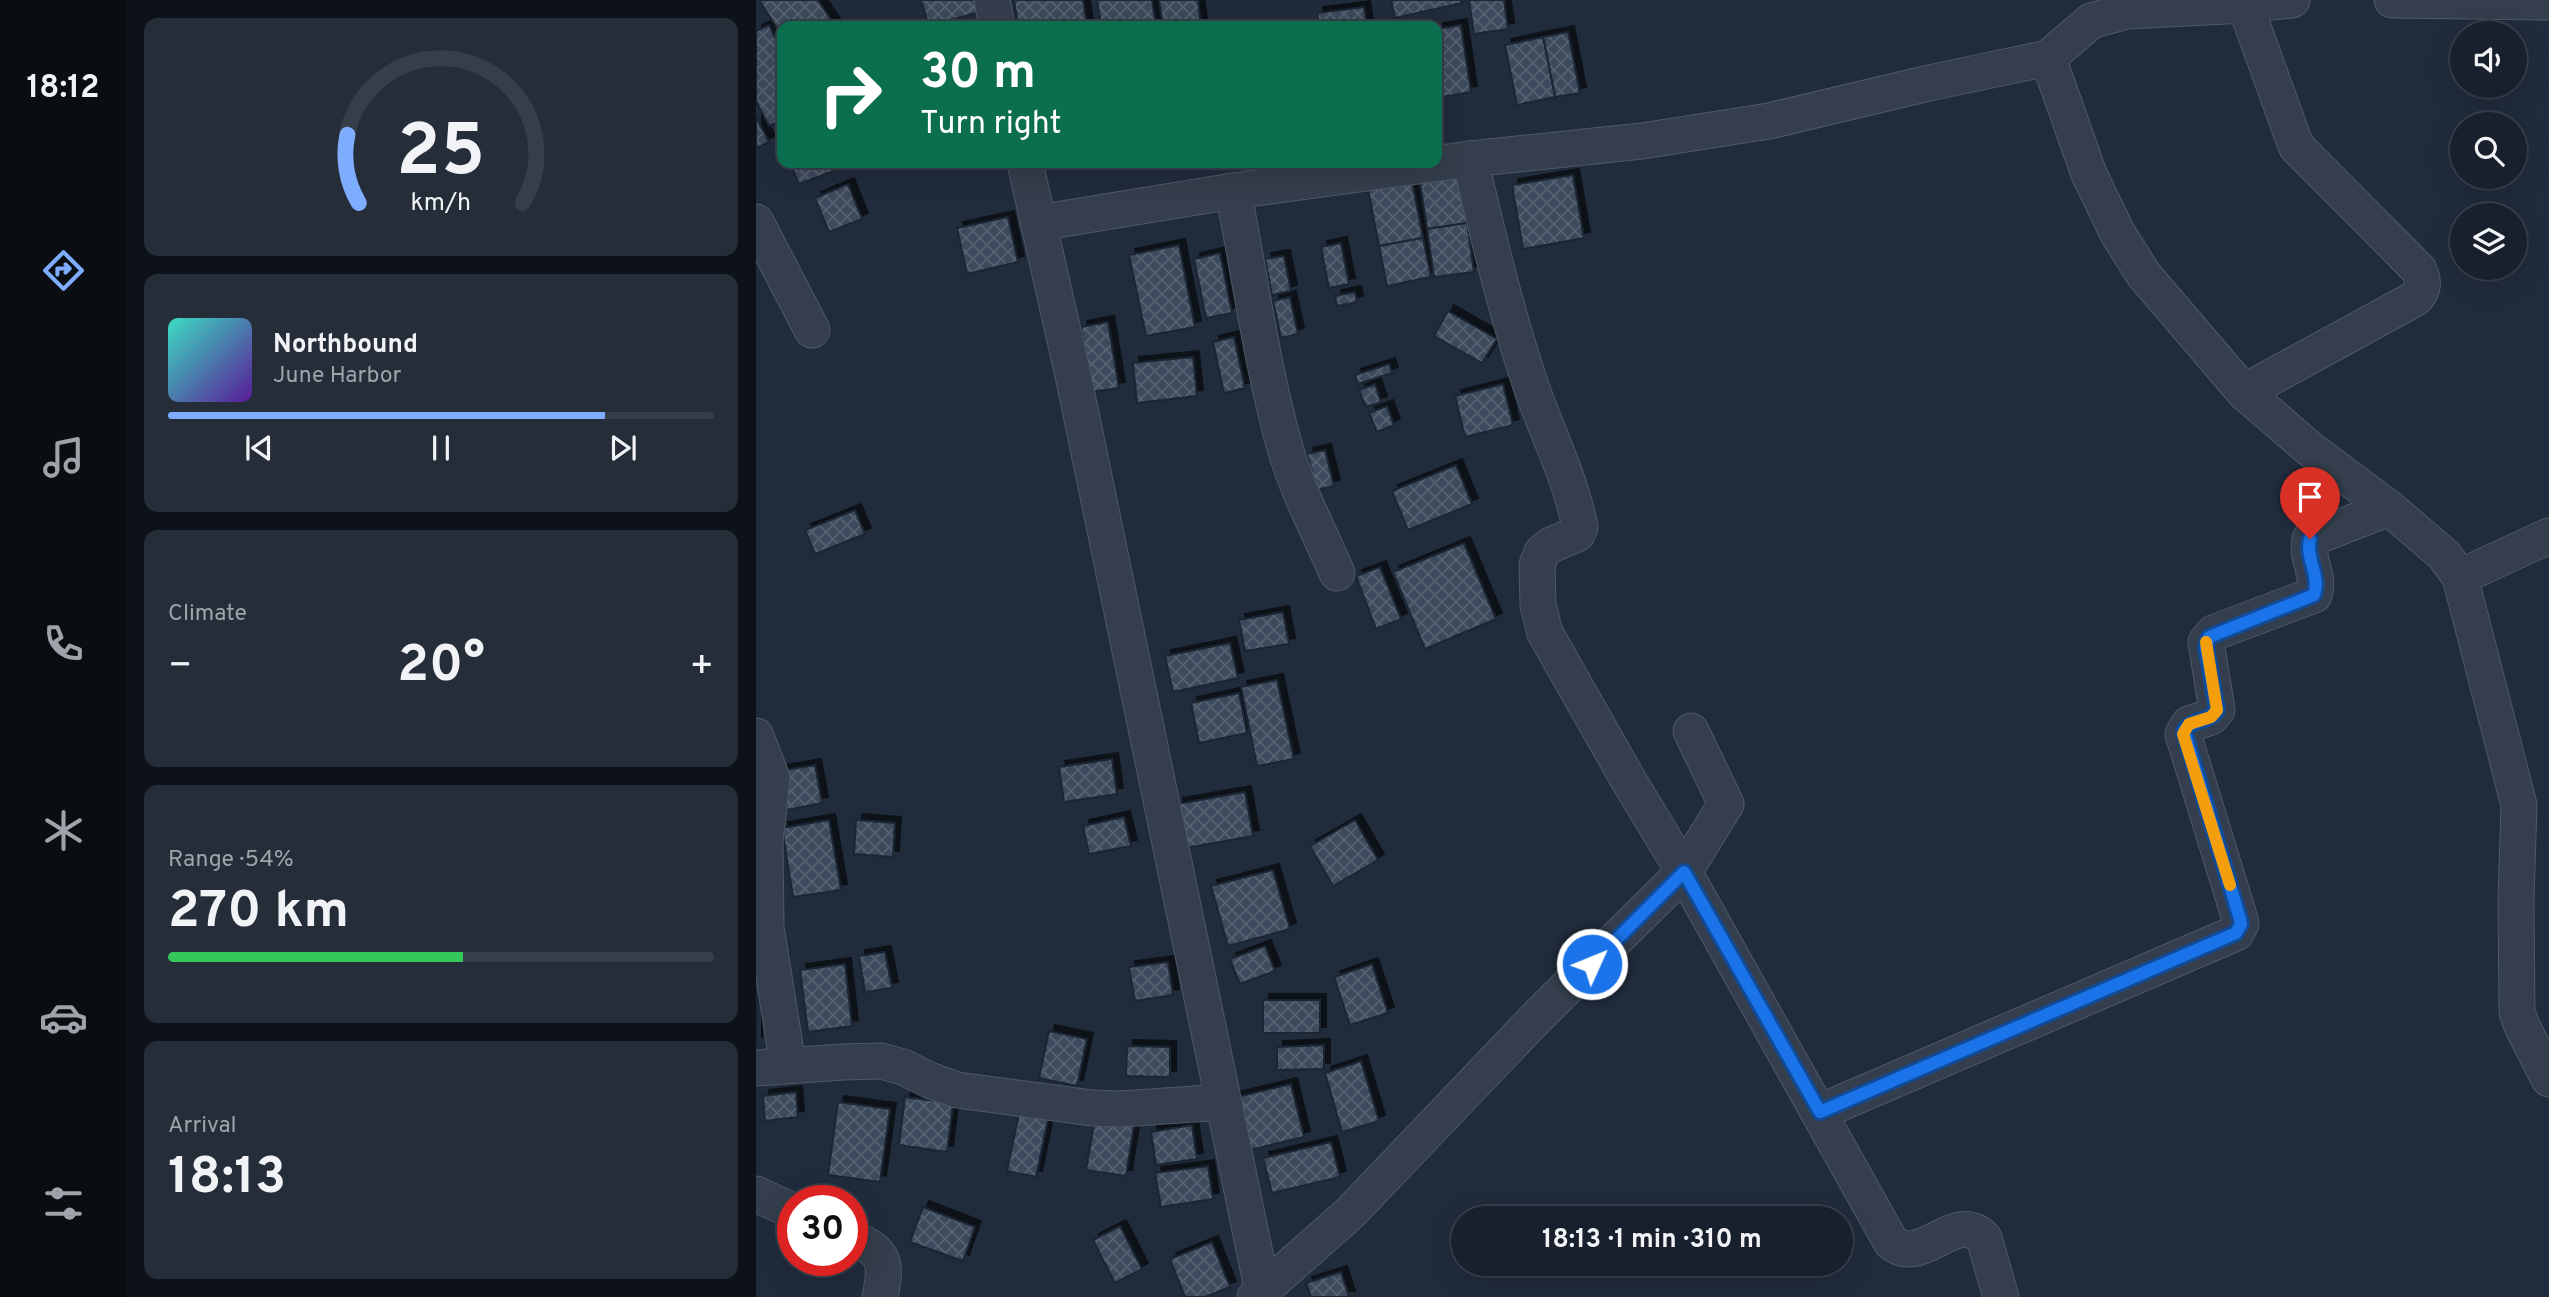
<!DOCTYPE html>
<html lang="en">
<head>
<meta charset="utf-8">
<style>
  :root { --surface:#18202d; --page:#252d39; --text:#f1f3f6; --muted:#9fa3aa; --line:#363e49; --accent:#7eacff }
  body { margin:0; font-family:Overpass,sans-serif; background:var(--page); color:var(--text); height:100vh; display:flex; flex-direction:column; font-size:26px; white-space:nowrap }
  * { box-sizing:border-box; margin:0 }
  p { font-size:23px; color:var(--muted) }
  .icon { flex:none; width:38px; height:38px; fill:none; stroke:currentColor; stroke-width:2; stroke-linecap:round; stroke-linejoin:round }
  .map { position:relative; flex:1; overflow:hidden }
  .side { display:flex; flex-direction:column; gap:18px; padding:18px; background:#0d1219; width:630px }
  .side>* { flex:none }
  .guide { position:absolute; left:21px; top:21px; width:665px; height:147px; border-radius:14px; box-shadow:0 7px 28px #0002,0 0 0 2px var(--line); background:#0b6e4f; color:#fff; overflow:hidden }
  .controls { position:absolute; left:1694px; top:21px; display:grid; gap:14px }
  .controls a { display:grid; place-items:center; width:77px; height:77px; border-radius:50%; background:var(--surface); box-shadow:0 7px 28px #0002,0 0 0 2px var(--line); font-size:35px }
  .speed { position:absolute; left:21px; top:1185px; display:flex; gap:14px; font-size:35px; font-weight:700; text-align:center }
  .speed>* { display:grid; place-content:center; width:91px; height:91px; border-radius:50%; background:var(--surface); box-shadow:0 7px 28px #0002,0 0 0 2px var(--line); line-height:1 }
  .speed .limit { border:10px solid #d22; background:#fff; color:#111 }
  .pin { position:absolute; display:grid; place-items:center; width:60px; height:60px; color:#fff; margin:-72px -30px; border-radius:50% 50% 50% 0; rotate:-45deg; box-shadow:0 0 7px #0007 }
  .pin .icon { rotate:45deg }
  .me { position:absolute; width:77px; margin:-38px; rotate:46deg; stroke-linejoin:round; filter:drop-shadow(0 0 5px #0008) }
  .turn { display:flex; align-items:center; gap:24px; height:147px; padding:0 28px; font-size:32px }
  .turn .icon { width:91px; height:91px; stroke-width:2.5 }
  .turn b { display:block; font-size:49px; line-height:60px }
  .big { font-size:52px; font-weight:700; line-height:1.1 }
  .side .widget { flex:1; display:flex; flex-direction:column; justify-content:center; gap:10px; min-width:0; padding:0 24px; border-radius:14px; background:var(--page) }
  .side .dial { align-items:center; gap:0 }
  .dial svg { height:182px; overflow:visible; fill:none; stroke:var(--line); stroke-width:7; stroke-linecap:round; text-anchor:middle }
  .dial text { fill:var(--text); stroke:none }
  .song { display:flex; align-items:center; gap:21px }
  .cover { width:84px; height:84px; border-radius:10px; background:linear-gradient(135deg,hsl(170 70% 55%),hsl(270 70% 35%)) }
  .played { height:7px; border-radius:4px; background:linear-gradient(90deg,var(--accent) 80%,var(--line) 80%) }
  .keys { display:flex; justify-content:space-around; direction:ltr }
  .heat { display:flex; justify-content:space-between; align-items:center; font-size:38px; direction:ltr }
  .charge { height:10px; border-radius:5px; background:linear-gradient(90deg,#34c759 54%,var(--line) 0) }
  .trip { position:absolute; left:695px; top:1206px; width:402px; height:70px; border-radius:35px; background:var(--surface); box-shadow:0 7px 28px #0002,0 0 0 2px var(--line); font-weight:700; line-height:70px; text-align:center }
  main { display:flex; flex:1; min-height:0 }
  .dock { display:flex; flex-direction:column; width:126px; justify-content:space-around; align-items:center; background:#0a0d12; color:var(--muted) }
  .dock .icon { width:49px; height:49px }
  .dock .active { color:var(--accent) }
  .dock b { font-size:32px; color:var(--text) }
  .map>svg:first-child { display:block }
</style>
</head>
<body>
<main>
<nav class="dock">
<b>18:12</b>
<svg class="icon active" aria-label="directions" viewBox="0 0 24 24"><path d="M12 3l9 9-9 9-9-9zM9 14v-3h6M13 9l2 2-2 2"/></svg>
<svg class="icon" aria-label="music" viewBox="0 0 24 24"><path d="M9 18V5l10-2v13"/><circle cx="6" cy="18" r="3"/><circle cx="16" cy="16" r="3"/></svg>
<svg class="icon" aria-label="phone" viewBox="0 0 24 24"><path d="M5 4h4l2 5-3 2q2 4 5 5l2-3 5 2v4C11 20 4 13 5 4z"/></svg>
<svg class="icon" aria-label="climate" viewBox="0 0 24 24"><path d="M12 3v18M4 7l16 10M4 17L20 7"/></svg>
<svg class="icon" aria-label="car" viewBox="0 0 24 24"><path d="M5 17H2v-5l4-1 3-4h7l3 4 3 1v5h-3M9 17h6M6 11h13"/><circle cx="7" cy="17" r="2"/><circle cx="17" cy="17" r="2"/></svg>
<svg class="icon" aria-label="filters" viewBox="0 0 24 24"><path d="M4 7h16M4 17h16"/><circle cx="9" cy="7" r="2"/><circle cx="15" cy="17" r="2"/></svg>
</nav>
<section class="side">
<div class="widget dial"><svg viewBox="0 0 100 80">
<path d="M14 69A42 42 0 1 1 86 69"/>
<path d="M14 69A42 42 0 0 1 9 39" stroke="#7eacff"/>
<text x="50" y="56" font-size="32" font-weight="700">25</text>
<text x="50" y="72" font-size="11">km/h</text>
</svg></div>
<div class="widget">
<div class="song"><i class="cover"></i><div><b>Northbound</b><p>June Harbor</p></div></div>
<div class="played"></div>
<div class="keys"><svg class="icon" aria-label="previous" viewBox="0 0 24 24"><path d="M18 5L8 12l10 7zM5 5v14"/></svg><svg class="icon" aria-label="pause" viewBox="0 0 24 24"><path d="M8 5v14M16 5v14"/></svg><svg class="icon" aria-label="next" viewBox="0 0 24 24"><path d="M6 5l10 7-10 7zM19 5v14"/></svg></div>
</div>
<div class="widget"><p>Climate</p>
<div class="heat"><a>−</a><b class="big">20°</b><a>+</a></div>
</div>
<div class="widget"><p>Range · 54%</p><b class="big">270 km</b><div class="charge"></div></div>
<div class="widget"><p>Arrival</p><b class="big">18:13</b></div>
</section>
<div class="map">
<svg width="1793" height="1297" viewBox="0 0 1793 1297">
  <defs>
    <pattern id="building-cross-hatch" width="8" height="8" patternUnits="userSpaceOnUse" patternTransform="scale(1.75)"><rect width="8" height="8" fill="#3c495b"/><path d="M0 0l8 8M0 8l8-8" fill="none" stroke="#566171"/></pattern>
    <filter id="shadow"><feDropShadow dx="6" dy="-6" stdDeviation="0" flood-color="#0009"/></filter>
  </defs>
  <rect width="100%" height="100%" fill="#202b3c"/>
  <!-- building -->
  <g fill="url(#building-cross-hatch)" stroke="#1c2533" stroke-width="2" filter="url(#shadow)">
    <polygon points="3,0 62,0 79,26 26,26 26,36"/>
    <polygon points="165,0 224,0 227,11 173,26"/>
    <polygon points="258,0 327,0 331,26 262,26"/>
    <polygon points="341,0 396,0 400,26 345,26"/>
    <polygon points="403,0 442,0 445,26 407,26"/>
    <polygon points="635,0 705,0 706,3 639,18"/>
    <polygon points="713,0 748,0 752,29 718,34"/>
    <polygon points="608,7 611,26 563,26 561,13"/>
    <polygon points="13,25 26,52 26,120 13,126 0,101 0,31"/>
    <polygon points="705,25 715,92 681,98 681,29"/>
    <polygon points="812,32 824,93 799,97 787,37"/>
    <polygon points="787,37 799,97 761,105 749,45"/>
    <polygon points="0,116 13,142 0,148"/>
    <polygon points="34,163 74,163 78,171 43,184"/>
    <polygon points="703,170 711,223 671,229 663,176"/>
    <polygon points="817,175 828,238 767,249 756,185"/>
    <polygon points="656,181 667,238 623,246 612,189"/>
    <polygon points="92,184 106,219 73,232 59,198"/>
    <polygon points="252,217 262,262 211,274 201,228"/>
    <polygon points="711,223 718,272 678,277 671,229"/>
    <polygon points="667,238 675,277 631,286 623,246"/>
    <polygon points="585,243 593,284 573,288 565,247"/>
    <polygon points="423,245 439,327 390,336 373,255"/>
    <polygon points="464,253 476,313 450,318 438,259"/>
    <polygon points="528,256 535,291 516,295 509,259"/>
    <polygon points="599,292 601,302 581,306 579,296"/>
    <polygon points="534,297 542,334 525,338 517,301"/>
    <polygon points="692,311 741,339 726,363 678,336"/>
    <polygon points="352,322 363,388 336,392 325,327"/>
    <polygon points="478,337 489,388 468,393 457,342"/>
    <polygon points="437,357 441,396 381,403 377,363"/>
    <polygon points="633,364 636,373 602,384 599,375"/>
    <polygon points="619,384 625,402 610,407 603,390"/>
    <polygon points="747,384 757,425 709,437 699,396"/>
    <polygon points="631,406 638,425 621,432 613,413"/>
    <polygon points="569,450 578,486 561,490 551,454"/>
    <polygon points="700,465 716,504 652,530 636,491"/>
    <polygon points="99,510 109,534 59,554 49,530"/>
    <polygon points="708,543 740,619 669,649 637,572"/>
    <polygon points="624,567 645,619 620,629 600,576"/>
    <polygon points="527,612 533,644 489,651 483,620"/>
    <polygon points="474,643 482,678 417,692 409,656"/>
    <polygon points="521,680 538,759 501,766 485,687"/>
    <polygon points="483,693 491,733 443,743 435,703"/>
    <polygon points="356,759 361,794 308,802 303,767"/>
    <polygon points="59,765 66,803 31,810 24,771"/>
    <polygon points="489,792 497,836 430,848 421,804"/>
    <polygon points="368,817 375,846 333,854 327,826"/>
    <polygon points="73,820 85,890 37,897 26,828"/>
    <polygon points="100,820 139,823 137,857 98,854"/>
    <polygon points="599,820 622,860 577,886 554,846"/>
    <polygon points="517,870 534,929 472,946 455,886"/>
    <polygon points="509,946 519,971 484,984 474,959"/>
    <polygon points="129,952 136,988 109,992 103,956"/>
    <polygon points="412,962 417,995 379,1001 373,967"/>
    <polygon points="89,964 96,1026 52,1032 44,970"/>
    <polygon points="616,964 632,1013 594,1025 578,977"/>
    <polygon points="0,999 2,999 0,1044"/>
    <rect x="507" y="1000" width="57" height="33"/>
    <polygon points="293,1031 331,1039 321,1086 283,1078"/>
    <polygon points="568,1045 568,1069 521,1070 521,1047"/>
    <polygon points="371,1046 414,1047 414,1077 370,1076"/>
    <polygon points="605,1061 623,1121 586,1132 569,1073"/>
    <polygon points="535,1084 548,1137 490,1151 477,1098"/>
    <polygon points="40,1092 42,1117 9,1121 7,1096"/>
    <polygon points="149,1097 197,1103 191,1152 143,1145"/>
    <polygon points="82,1102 134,1109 124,1182 72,1175"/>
    <polygon points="263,1113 292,1119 280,1177 251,1171"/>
    <polygon points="340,1113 379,1119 370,1176 330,1170"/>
    <polygon points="436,1125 441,1159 400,1165 395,1132"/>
    <polygon points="575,1142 584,1177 516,1193 507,1158"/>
    <polygon points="452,1166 457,1199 405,1207 399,1173"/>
    <polygon points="167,1207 219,1227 207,1261 154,1242"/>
    <polygon points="364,1226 386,1269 359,1283 337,1240"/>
    <polygon points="456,1242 474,1287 449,1297 429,1297 414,1259"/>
    <polygon points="585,1272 593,1297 555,1297 550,1283"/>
  </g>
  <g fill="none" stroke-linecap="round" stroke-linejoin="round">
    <!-- minor casing -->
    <g stroke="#4f5867" stroke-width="37">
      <g id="minor">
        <polyline points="236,0 241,26"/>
        <polyline points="1636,0 1793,2"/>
        <polyline points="1292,58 1333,174 1362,234 1388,275 1488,392 1554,449 1633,508 1688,555 1704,577 1763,805 1760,899 1761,1012 1766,1026 1793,1079"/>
        <polyline points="269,163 318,380 508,1297"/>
        <path d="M477,191C494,276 505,361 528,444C540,489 563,531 581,573"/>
        <polyline points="0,222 56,330"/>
        <polyline points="282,223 477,191 714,159 886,141 1013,121 1173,83 1292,58 1335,21 1371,11 1489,5 1536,0"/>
        <path d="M1488,392L1660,298C1668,288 1668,282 1663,270L1540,146L1489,5"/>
        <polyline points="1704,577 1793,536"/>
        <path d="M935,731L970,804L928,872L1135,1242C1165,1269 1199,1208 1228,1238L1245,1297"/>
        <polyline points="0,736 16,778 9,842 10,927 32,1065"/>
        <polyline points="0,1068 87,1062 125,1061 147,1067 173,1080 201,1090 336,1108 365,1109 468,1102"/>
        <path d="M1064,1112L1480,933L1485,924L1484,919L1427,734L1433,724L1455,717L1461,710L1450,642L1457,633L1558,595C1565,576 1549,558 1554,539L1633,508"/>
        <polyline points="0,1194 37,1211"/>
        <path d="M96,1238C130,1252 131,1263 124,1297"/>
        <path d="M499,1297L594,1213L782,1016L928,872L873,781L789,633L782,605L781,565L786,552L795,545L821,534L824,527C815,479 791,433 775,386C750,312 732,236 714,159"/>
      </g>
    </g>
    <!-- minor -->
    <use href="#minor" stroke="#343e4c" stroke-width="35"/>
  </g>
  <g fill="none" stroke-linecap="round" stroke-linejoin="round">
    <!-- route casing -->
    <g stroke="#114b97" stroke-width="18">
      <path id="route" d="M836,964L928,872L1064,1112L1480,933L1485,924L1484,919L1428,731C1435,718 1454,723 1461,710L1450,647L1453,637L1558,595C1565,576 1549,558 1554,539"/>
    </g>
    <!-- route -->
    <use href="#route" stroke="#1a73e8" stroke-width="12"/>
    <!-- slow -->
    <polyline stroke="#f59e0b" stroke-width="12" points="1450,642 1461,710 1455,717 1433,724 1427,734 1474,885"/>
  </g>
</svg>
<div class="controls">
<a><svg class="icon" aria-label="sound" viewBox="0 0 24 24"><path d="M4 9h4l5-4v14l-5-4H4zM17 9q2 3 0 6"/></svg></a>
<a><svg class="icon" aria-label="search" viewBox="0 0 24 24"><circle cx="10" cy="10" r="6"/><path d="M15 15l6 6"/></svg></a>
<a><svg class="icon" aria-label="layers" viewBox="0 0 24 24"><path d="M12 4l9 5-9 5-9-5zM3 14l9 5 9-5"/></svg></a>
</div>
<div class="speed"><div class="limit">30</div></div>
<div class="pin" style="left:1554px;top:539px;background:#d93025"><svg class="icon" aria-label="arrive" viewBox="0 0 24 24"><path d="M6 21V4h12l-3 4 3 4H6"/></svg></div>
<svg class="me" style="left:836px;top:964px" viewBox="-20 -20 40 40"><circle r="17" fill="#1a73e8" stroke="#fff" stroke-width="3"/><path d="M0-11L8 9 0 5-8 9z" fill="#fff"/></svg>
<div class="trip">18:13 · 1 min · 310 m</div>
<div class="guide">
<div class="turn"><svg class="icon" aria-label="right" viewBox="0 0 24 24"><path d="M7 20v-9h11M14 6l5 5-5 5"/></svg><div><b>30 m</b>Turn right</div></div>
</div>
</div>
</main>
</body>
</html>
